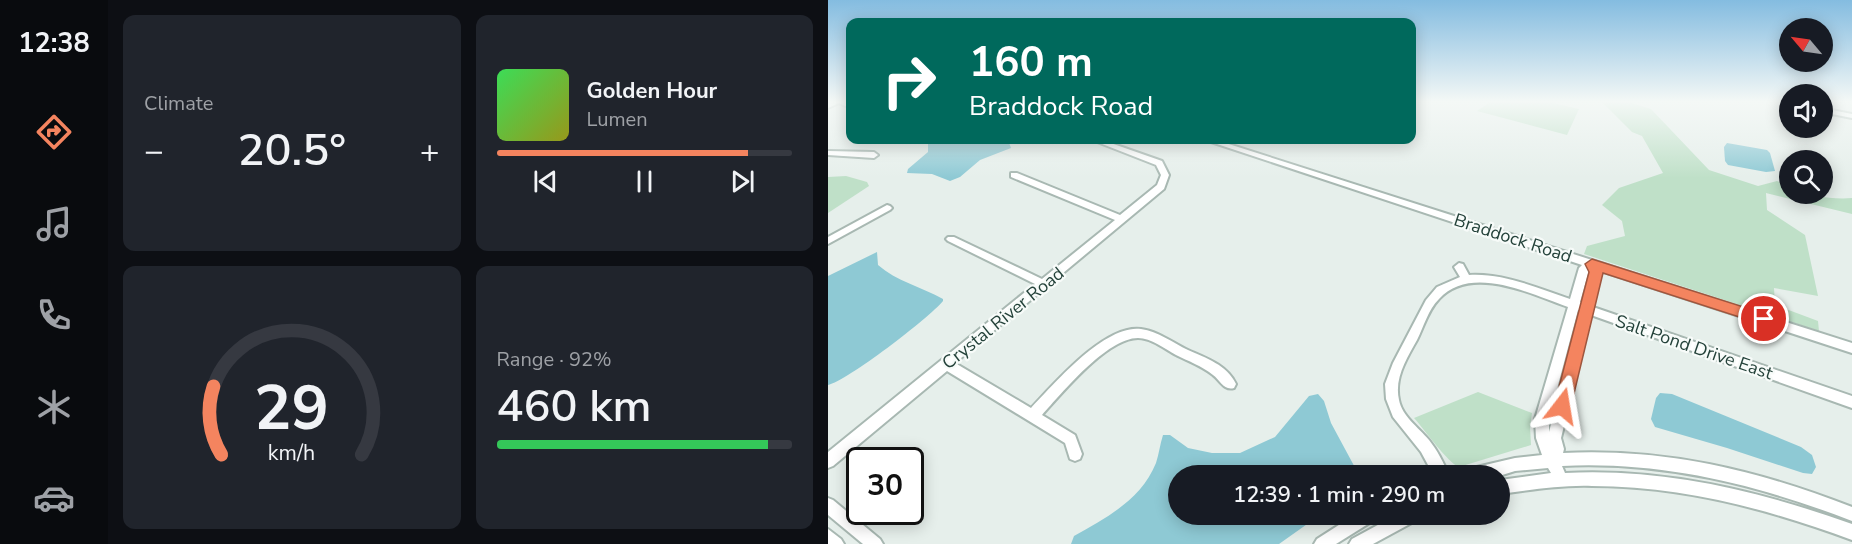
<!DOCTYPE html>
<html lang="en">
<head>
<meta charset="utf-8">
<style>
  :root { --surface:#171b24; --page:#20242c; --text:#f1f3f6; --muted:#9ea1a6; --line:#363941; --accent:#f4845f }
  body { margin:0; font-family:"Nunito Sans",sans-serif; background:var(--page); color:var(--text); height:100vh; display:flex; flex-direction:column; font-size:22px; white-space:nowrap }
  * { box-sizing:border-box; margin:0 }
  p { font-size:20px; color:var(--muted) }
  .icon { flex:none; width:33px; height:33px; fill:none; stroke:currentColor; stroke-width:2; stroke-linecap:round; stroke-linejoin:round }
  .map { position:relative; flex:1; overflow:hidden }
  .panel { display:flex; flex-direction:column; gap:15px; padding:15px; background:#0d0f14; width:720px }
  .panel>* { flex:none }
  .guide { position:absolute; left:18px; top:18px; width:570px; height:126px; border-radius:12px; box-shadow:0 3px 15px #0003; background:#00695c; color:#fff; overflow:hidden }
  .needle { width:39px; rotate:299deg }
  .fabs { position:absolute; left:951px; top:18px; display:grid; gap:12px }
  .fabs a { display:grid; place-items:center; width:54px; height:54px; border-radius:50%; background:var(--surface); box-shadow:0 3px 15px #0003; font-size:30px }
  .speed { position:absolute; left:18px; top:447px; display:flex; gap:12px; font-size:30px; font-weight:700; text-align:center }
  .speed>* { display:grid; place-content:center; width:78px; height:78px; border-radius:50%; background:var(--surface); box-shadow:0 3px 15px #0003; line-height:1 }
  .speed .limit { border:3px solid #111; border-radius:9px; background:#fff; color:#111 }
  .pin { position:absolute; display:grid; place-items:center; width:51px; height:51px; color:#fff; margin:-26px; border:3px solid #fff; border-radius:50%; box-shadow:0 2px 6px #0007 }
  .me { position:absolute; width:66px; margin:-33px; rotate:14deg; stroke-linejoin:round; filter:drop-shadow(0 0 4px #0008) }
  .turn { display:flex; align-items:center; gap:21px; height:126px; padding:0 24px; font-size:27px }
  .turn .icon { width:78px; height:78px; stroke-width:2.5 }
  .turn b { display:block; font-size:42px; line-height:51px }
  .big { font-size:45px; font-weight:600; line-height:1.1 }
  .panel .widget { flex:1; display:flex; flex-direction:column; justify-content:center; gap:9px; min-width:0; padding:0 21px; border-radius:12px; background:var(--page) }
  .panel .dial { align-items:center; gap:0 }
  .dial svg { height:156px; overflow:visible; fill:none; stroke:var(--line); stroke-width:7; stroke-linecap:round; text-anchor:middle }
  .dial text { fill:var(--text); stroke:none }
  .song { display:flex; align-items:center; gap:18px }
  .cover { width:72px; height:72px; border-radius:9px; background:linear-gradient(135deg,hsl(130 70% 55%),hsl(60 70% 35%)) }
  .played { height:6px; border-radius:3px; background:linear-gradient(90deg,var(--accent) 85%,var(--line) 85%) }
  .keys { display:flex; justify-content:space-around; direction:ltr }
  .heat { display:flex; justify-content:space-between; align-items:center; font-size:33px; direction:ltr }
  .charge { height:9px; border-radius:4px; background:linear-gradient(90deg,#34c759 92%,var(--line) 0) }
  .panel .tiles { flex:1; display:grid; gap:15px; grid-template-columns:repeat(2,1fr) }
  .trip { position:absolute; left:340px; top:465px; width:342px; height:60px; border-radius:30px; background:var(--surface); box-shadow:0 3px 15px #0003; font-weight:600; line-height:60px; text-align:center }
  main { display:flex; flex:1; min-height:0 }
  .tabs { display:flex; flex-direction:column; width:108px; justify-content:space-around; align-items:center; background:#090b0e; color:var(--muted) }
  .tabs .icon { width:42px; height:42px }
  .tabs .on { color:var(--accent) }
  .tabs b { font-size:27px; color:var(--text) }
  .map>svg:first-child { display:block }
</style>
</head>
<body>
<main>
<nav class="tabs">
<b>12:38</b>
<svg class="icon on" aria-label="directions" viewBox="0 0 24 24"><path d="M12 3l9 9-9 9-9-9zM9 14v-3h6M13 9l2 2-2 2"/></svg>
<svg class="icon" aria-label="music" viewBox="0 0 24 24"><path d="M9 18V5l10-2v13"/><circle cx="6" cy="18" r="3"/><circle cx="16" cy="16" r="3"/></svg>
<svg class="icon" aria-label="phone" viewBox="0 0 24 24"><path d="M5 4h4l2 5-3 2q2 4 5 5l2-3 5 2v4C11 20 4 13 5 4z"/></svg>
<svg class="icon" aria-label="climate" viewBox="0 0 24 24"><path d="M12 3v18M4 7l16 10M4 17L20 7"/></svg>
<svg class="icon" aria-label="car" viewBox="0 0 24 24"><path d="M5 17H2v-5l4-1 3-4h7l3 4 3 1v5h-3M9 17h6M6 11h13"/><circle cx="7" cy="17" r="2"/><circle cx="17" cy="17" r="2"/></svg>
</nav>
<section class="panel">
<div class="tiles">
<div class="widget"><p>Climate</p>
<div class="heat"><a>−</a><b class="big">20.5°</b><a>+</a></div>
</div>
<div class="widget">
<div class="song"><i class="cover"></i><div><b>Golden Hour</b><p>Lumen</p></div></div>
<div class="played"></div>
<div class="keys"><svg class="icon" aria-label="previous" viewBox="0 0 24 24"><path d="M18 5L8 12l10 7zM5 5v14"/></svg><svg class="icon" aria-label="pause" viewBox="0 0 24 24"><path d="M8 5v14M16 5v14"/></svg><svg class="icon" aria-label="next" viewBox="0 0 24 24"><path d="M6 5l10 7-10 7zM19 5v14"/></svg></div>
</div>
<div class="widget dial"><svg viewBox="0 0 100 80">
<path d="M14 69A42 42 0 1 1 86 69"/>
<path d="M14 69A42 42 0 0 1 10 34" stroke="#f4845f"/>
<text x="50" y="56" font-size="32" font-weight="700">29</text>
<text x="50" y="72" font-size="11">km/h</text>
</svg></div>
<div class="widget"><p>Range · 92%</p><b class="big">460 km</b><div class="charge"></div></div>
</div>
</section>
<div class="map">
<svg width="1024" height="544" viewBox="0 0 1024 544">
  <rect width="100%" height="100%" fill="#e6efeb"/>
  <!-- green -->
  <g fill="#bfe0c8">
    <polygon points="662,102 721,102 751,109 739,135 649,111"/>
    <path d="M774,102H800L823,109L881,170L930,186L949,181L961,186L962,194C983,194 1002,200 1024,198V214L938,193L939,210L977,235L990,296L946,288L947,305L990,321L991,331L756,254L759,246L797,236L794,221L774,205L791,188L835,173L814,136L804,132Z"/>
    <polygon points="18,176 39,182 41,186 0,213 0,177"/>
    <path d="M650,392L704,413L702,426L703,445L631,467C620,463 596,429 586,418Z"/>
  </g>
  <!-- water -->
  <g fill="#8ec9d4">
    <polygon points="100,140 180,140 183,148 152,160 132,177 122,181 104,174 79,173 80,169 100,152"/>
    <polygon points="899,143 939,150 942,153 947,171 938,172 900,165 897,161 896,147"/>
    <path d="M49,252L50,265C68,281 94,287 115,299V301C101,318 19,381 0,385V276Z"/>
    <polygon points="832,393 844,394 973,447 984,455 988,467 984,474 975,473 899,448 827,427 823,419 828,398"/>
    <path d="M490,394L496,401L503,423L531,475L351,476V514L492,515L451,544H243L246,536C278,518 313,500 328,463C331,454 332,444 335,435H342L360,448L384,453H412L447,437L481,396Z"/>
  </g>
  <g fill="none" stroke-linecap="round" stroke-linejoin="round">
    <!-- minor casing -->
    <g stroke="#a8b8b2" stroke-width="4">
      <g id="minor">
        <polygon points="2,102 20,102 22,103 22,108 11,103 0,108 0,103"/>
        <polygon points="994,108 1024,114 1024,118 994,112"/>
        <path d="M264,140H274L334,161L341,175L336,189L127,363L203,408C226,384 277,324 313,329C330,331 345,343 360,350C378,358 399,365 408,384L406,388C396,391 392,380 385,375C374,366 360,361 348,355C337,349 323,338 310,338C279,338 234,393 214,415L247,435L254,454L252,459L247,461L242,459L237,443L119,371L5,466L0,468V452L207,284L120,241L118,239L120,237H126L214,279L287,220L183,177V173H189L292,215L329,185L333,175L328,165Z"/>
        <path d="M377,140H388L1024,343V353L773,271L765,307L1024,396V408L763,315L733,438L736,449L735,453C837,448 929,470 1024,507V521C931,485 835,461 734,466L737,473C837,468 931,491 1024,524V540C940,509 854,486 764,486C733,485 702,490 672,494V480L723,473L720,468L687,471L671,476H633L635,471L640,469L687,458L714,455L708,438L707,419L740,307C703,294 643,264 611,299C600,310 596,326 589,340C579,358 566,378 571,400C574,416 590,427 601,440C609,450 616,463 621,476H606L593,452L565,417L558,399L557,384L565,363L598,300L609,287L632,277L626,267L631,263L635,264L641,275C676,273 709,288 742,299L751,268L754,265ZM761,270L763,272L755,303L752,302ZM750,310L752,311L721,432V419Z"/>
        <polygon points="0,151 46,152 50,155 46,158 0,155"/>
        <polygon points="59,205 62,206 64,208 62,210 0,244 0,237"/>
        <polygon points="0,498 5,500 52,539 55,544 35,544 0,515"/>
        <polygon points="528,514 550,514 548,519 508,544 486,544 489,539"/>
        <polygon points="570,514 593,514 591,519 545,544 521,544 524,539"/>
        <polygon points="0,529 13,539 16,544 0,544"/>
      </g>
    </g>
    <!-- minor -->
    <use href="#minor" fill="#fff" fill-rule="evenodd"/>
  </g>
  <!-- sky -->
  <linearGradient id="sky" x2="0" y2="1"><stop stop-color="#84bce0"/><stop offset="0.57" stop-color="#f4f8f6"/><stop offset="1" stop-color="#f4f8f6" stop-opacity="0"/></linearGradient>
  <rect width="1024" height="178" fill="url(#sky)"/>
  <!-- route -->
  <polygon fill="#f4845f" stroke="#9f563e" stroke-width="1.5" points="764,259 941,315 943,319 941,323 936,325 775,273 743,406 740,411 734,413 728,411 726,406 761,272 757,264"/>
  <g text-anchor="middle" stroke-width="4.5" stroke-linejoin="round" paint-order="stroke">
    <!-- street labels -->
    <g font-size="18" fill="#24423a" stroke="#f7fbf9">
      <text transform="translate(685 238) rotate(18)" y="6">Braddock Road</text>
      <text transform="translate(175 318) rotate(-39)" y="6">Crystal River Road</text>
      <text transform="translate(866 347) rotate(19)" y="6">Salt Pond Drive East</text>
    </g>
  </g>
</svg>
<div class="fabs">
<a><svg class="needle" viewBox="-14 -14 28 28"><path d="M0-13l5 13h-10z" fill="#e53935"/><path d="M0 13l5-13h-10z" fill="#9ea1a6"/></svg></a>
<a><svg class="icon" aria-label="sound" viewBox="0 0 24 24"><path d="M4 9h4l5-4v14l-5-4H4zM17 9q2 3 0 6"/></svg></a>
<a><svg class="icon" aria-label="search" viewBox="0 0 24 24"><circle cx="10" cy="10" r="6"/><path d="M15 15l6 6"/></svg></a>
</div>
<div class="speed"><div class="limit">30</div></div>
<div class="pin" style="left:936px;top:319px;background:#d93025"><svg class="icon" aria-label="arrive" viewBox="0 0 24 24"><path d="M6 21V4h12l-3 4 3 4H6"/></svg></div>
<svg class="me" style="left:734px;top:406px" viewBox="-20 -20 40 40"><path d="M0-17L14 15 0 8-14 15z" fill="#f4845f" stroke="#fff" stroke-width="4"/></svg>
<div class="trip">12:39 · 1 min · 290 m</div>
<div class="guide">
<div class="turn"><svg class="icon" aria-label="right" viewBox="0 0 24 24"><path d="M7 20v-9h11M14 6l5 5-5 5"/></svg><div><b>160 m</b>Braddock Road</div></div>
</div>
</div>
</main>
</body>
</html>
